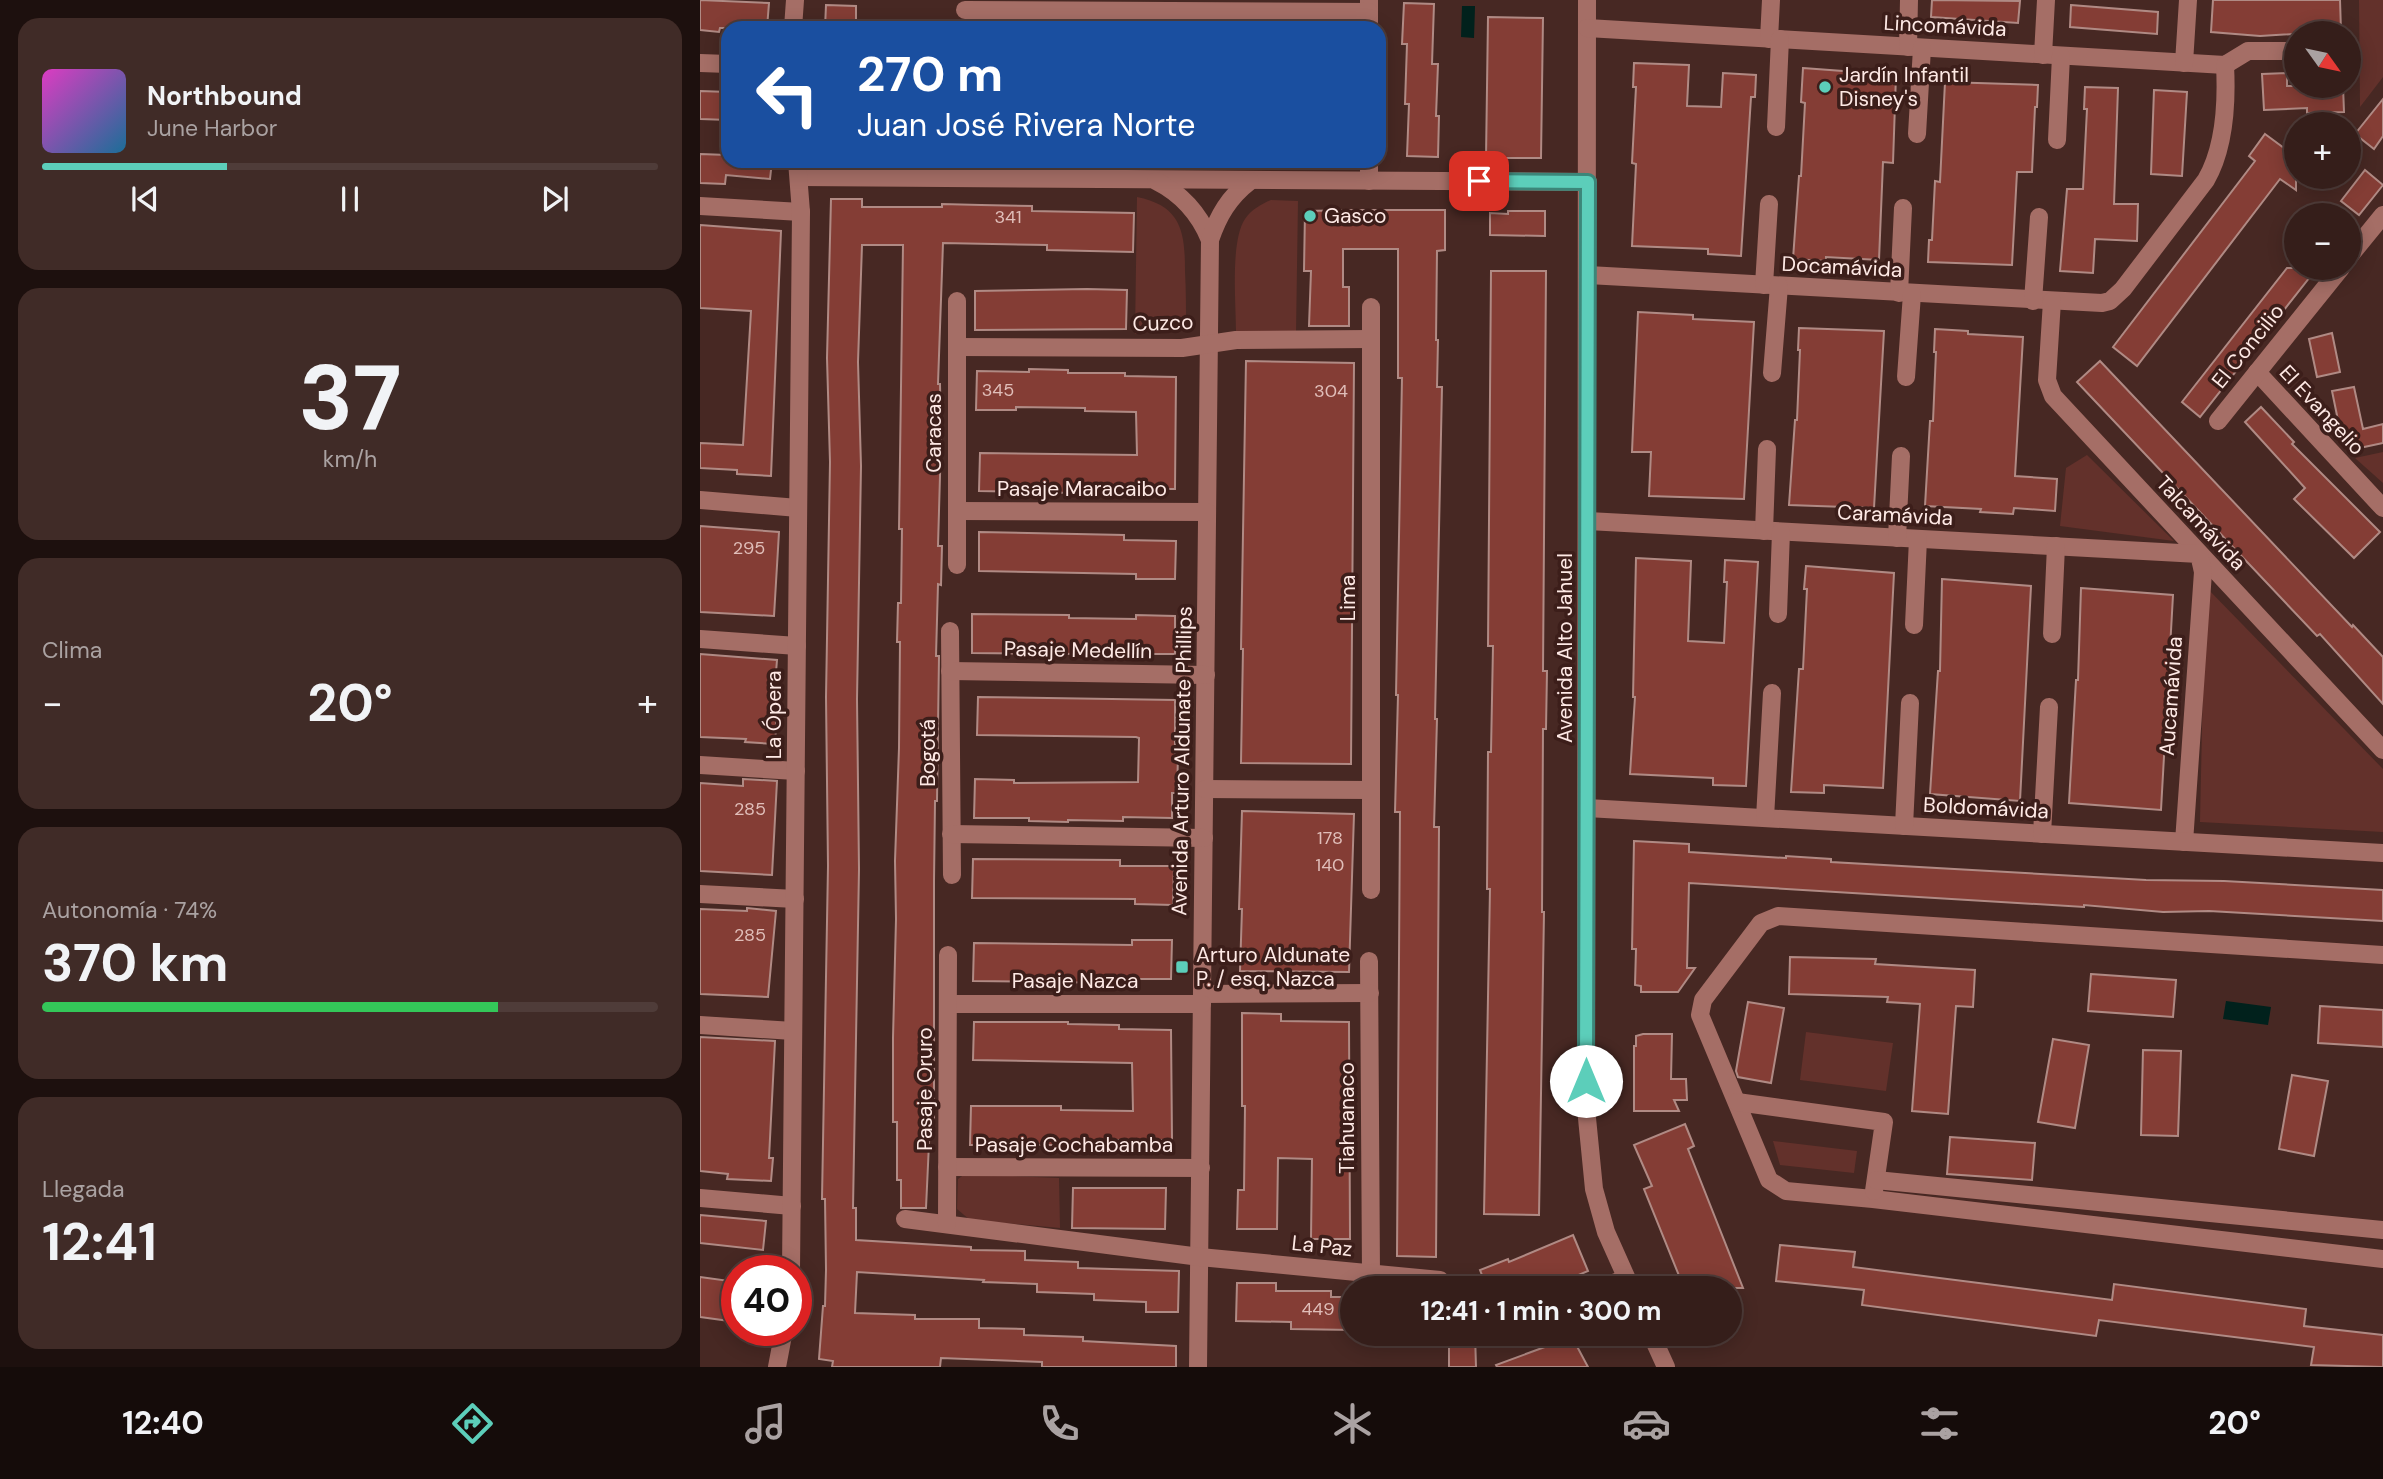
<!DOCTYPE html>
<html lang="es">
<head>
<meta charset="utf-8">
<style>
  :root { --surface:#351e1a; --page:#402b27; --text:#f1f3f6; --muted:#aaa2a2; --line:#4f3c39; --accent:#5cceba }
  body { margin:0; font-family:"DM Sans",sans-serif; background:var(--page); color:var(--text); height:100vh; display:flex; flex-direction:column; font-size:26px; white-space:nowrap }
  * { box-sizing:border-box; margin:0 }
  p { font-size:23px; color:var(--muted) }
  .icon { flex:none; width:38px; height:38px; fill:none; stroke:currentColor; stroke-width:2; stroke-linecap:round; stroke-linejoin:round }
  .map { position:relative; flex:1; overflow:hidden }
  .panel { display:flex; flex-direction:column; gap:18px; padding:18px; background:#1d100e; width:700px }
  .panel>* { flex:none }
  .top-card { position:absolute; left:21px; top:21px; width:665px; height:147px; border-radius:21px; box-shadow:0 4px 18px #0003,0 0 0 2px var(--line); background:#1a4fa0; color:#fff; overflow:hidden }
  .needle { width:46px; rotate:123deg }
  .buttons { position:absolute; left:1584px; top:21px; display:grid; gap:14px }
  .buttons a { display:grid; place-items:center; width:77px; height:77px; border-radius:50%; background:var(--surface); box-shadow:0 4px 18px #0003,0 0 0 2px var(--line); font-size:35px }
  .speed { position:absolute; left:21px; top:1255px; display:flex; gap:14px; font-size:35px; font-weight:700; text-align:center }
  .speed>* { display:grid; place-content:center; width:91px; height:91px; border-radius:50%; background:var(--surface); box-shadow:0 4px 18px #0003,0 0 0 2px var(--line); line-height:1 }
  .speed .limit { border:10px solid #d22; background:#fff; color:#111 }
  .pin { position:absolute; display:grid; place-items:center; width:60px; height:60px; color:#fff; margin:-30px; border-radius:14px; box-shadow:0 4px 10px #0006 }
  .me { position:absolute; width:77px; margin:-38px; rotate:0deg; stroke-linejoin:round; filter:drop-shadow(0 0 5px #0008) }
  .turn { display:flex; align-items:center; gap:24px; height:147px; padding:0 21px; font-size:32px }
  .turn .icon { width:91px; height:91px; stroke-width:2.5 }
  .turn b { display:block; font-size:49px; line-height:60px }
  .big { font-size:52px; font-weight:700; line-height:1.1 }
  .panel .tile { flex:1; display:flex; flex-direction:column; justify-content:center; gap:10px; min-width:0; padding:0 24px; border-radius:21px; background:var(--page) }
  .panel .dial { align-items:center; gap:0 }
  .dial b { font-size:91px; line-height:1 }
  .song { display:flex; align-items:center; gap:21px }
  .cover { width:84px; height:84px; border-radius:10px; background:linear-gradient(135deg,hsl(310 70% 55%),hsl(200 70% 35%)) }
  .played { height:7px; border-radius:4px; background:linear-gradient(90deg,var(--accent) 30%,var(--line) 30%) }
  .keys { display:flex; justify-content:space-around; direction:ltr }
  .heat { display:flex; justify-content:space-between; align-items:center; font-size:38px; direction:ltr }
  .charge { height:10px; border-radius:5px; background:linear-gradient(90deg,#34c759 74%,var(--line) 0) }
  .trip { position:absolute; left:640px; top:1276px; width:402px; height:70px; border-radius:35px; background:var(--surface); box-shadow:0 4px 18px #0003,0 0 0 2px var(--line); font-weight:700; line-height:70px; text-align:center }
  .menu { display:flex; height:112px; justify-content:space-around; align-items:center; background:#150c0a; color:var(--muted) }
  .menu .icon { width:49px; height:49px }
  .menu .selected { color:var(--accent) }
  .menu b { font-size:32px; color:var(--text) }
  main { display:flex; flex:1; min-height:0 }
  .map>svg:first-child { display:block }
</style>
</head>
<body>
<main>
<section class="panel">
<div class="tile">
<div class="song"><i class="cover"></i><div><b>Northbound</b><p>June Harbor</p></div></div>
<div class="played"></div>
<div class="keys"><svg class="icon" aria-label="previous" viewBox="0 0 24 24"><path d="M18 5L8 12l10 7zM5 5v14"/></svg><svg class="icon" aria-label="pause" viewBox="0 0 24 24"><path d="M8 5v14M16 5v14"/></svg><svg class="icon" aria-label="next" viewBox="0 0 24 24"><path d="M6 5l10 7-10 7zM19 5v14"/></svg></div>
</div>
<div class="tile dial"><b>37</b><p>km/h</p></div>
<div class="tile"><p>Clima</p>
<div class="heat"><a>−</a><b class="big">20°</b><a>+</a></div>
</div>
<div class="tile"><p>Autonomía · 74%</p><b class="big">370 km</b><div class="charge"></div></div>
<div class="tile"><p>Llegada</p><b class="big">12:41</b></div>
</section>
<div class="map">
<svg width="1683" height="1367" viewBox="0 0 1683 1367">
  <rect width="100%" height="100%" fill="#472823"/>
  <!-- green -->
  <g fill="#63312b">
    <polygon points="1659,0 1683,0 1683,77 1660,107"/>
    <path d="M437,197C481,206 485,231 485,271C486,289 486,308 486,326L435,334Z"/>
    <path d="M571,200L598,201L596,334L536,332C536,304 530,241 545,219C551,210 561,204 571,200Z"/>
    <polygon points="1683,452 1683,483 1655,458"/>
    <polygon points="1387,455 1474,541 1360,526 1366,468"/>
    <polygon points="1505,586 1683,769 1683,832 1500,822"/>
    <polygon points="1106,1032 1193,1043 1186,1091 1100,1080"/>
    <polygon points="1073,1141 1157,1151 1154,1173 1080,1165"/>
    <polygon points="265,1174 359,1178 360,1228 270,1220 257,1209 258,1179"/>
  </g>
  <!-- water -->
  <g fill="#01211c">
    <polygon points="762,6 775,6 774,38 761,37"/>
    <polygon points="1526,1001 1571,1007 1568,1025 1523,1019"/>
  </g>
  <!-- building -->
  <g fill="#843d35" stroke="#b08a84" stroke-width="2">
    <polygon points="0,0 69,3 67,28 20,28 19,32 0,30"/>
    <polygon points="1232,0 1320,1 1318,23 1231,17"/>
    <polygon points="1513,0 1640,0 1641,31 1560,36 1511,32"/>
    <polygon points="704,3 734,4 732,64 738,64 736,116 739,116 738,157 707,156 709,104 705,104 707,44 702,44"/>
    <polygon points="126,5 156,6 156,28 125,28"/>
    <polygon points="1371,5 1458,12 1457,34 1370,27"/>
    <polygon points="788,17 843,18 841,158 786,158"/>
    <polygon points="934,63 989,65 987,106 1021,107 1023,73 1056,75 1055,97 1051,97 1041,256 1008,254 1008,249 932,246 936,164 932,163 936,87 933,87"/>
    <polygon points="1103,68 1196,75 1193,163 1183,162 1179,260 1126,257 1126,261 1093,259 1099,176 1101,176 1105,103 1101,102"/>
    <polygon points="1587,73 1587,86 1643,86 1644,112 1607,113 1607,108 1564,110 1562,74"/>
    <polygon points="1245,82 1338,85 1337,107 1335,107 1332,172 1317,172 1312,265 1228,262 1229,240 1232,240 1235,181 1240,182"/>
    <polygon points="1385,87 1418,88 1414,204 1438,204 1437,241 1395,239 1393,273 1360,271 1367,189 1383,189 1387,109 1384,109"/>
    <polygon points="1454,90 1487,92 1482,176 1451,174"/>
    <polygon points="0,91 28,92 28,120 0,119"/>
    <polygon points="1683,99 1683,136 1674,149 1655,134"/>
    <polygon points="1565,134 1596,157 1596,190 1580,179 1437,366 1413,347 1555,161 1549,156"/>
    <polygon points="0,154 27,155 26,161 72,161 70,179 26,175 25,184 0,183"/>
    <polygon points="1665,170 1683,185 1659,215 1641,201"/>
    <polygon points="131,199 162,199 162,207 242,207 242,204 281,205 332,206 332,211 434,213 433,252 347,250 347,245 243,243 238,384 240,384 241,441 238,546 242,546 241,585 238,584 236,656 239,656 237,801 235,801 234,881 234,1122 230,1122 226,1208 201,1208 201,1180 197,1180 197,1122 193,1122 193,1038 196,919 195,861 199,748 200,642 197,642 198,603 201,603 202,529 199,529 203,245 162,245 158,362 161,466 157,699 159,869 153,1208 156,1208 156,1240 271,1247 271,1250 325,1251 325,1260 378,1262 378,1268 479,1271 478,1312 446,1312 446,1302 394,1300 394,1294 337,1292 337,1284 283,1282 284,1280 157,1272 155,1313 215,1315 215,1319 279,1319 279,1328 324,1329 324,1335 383,1337 383,1341 476,1346 476,1367 342,1367 342,1362 241,1358 240,1367 132,1367 133,1361 119,1359 123,1306 125,1306 126,1270 125,1199 122,1199 128,866 126,697 130,462 127,358"/>
    <polygon points="654,210 745,210 745,250 737,251 736,340 738,340 737,387 742,387 735,719 737,719 734,827 739,827 736,1257 697,1256 700,812 695,812 698,695 696,695 702,378 698,378 698,249 643,249 643,287 649,287 649,326 609,326 611,271 604,271 605,211"/>
    <polygon points="808,211 845,211 845,236 790,235 790,213 808,214"/>
    <polygon points="0,225 81,231 71,476 37,474 37,470 0,468 0,443 43,445 51,311 0,308"/>
    <polygon points="1587,268 1617,268 1500,417 1482,402"/>
    <polygon points="791,271 846,271 843,671 847,671 846,729 843,729 842,912 844,912 839,1215 784,1214 790,889 787,889 788,752 791,752 793,646 788,646"/>
    <polygon points="387,289 427,290 426,329 275,330 275,291"/>
    <polygon points="938,312 993,315 993,319 1054,322 1044,499 949,496 951,452 932,452"/>
    <polygon points="1099,328 1184,331 1174,508 1089,505 1095,420 1097,420 1100,350 1098,350"/>
    <polygon points="1235,329 1268,331 1268,334 1323,337 1315,476 1357,479 1355,511 1314,508 1313,514 1280,512 1281,509 1225,506 1230,421 1233,421 1236,352 1234,352"/>
    <polygon points="1632,333 1640,372 1617,377 1609,339"/>
    <polygon points="546,361 654,363 651,764 541,763 543,649 541,649"/>
    <polygon points="1400,361 1652,627 1653,625 1683,657 1683,704 1620,634 1617,636 1377,382"/>
    <polygon points="329,369 368,370 368,373 425,373 425,376 476,377 475,489 422,489 422,494 279,491 280,453 437,455 436,412 385,411 385,408 316,407 316,410 276,410 277,371 329,372"/>
    <polygon points="1654,387 1663,429 1683,424 1683,443 1650,450 1645,429 1640,430 1632,391"/>
    <polygon points="1561,407 1594,442 1592,444 1680,532 1654,558 1594,499 1605,488 1545,422"/>
    <polygon points="0,526 79,532 74,616 0,612"/>
    <polygon points="279,532 424,535 424,540 476,541 475,579 436,579 436,574 279,571"/>
    <polygon points="936,558 991,561 988,641 1024,643 1027,582 1024,582 1025,560 1058,562 1046,786 1013,785 1013,778 930,774 935,697 933,697"/>
    <polygon points="1106,566 1194,573 1183,788 1124,785 1124,793 1091,792 1099,669 1103,669 1107,589 1104,589"/>
    <polygon points="1242,579 1331,586 1320,801 1230,794 1238,671 1240,671"/>
    <polygon points="1381,588 1473,595 1461,810 1369,803 1376,680 1378,680"/>
    <polygon points="272,614 369,615 369,618 436,619 436,615 475,616 475,654 422,654 422,657 383,657 383,654 272,653"/>
    <polygon points="0,654 77,660 73,709 77,710 75,744 45,742 46,739 0,737"/>
    <polygon points="278,697 475,700 475,755 478,755 477,793 472,793 472,818 423,817 423,821 368,820 368,822 329,821 329,818 274,818 275,779 314,780 314,783 438,782 439,738 436,737 277,735"/>
    <polygon points="43,779 77,781 72,875 0,871 0,783 43,786"/>
    <polygon points="542,811 654,814 649,972 540,971 542,909 539,909"/>
    <polygon points="934,841 989,844 989,852 1086,858 1086,856 1131,859 1131,862 1446,880 1524,881 1683,890 1683,921 1509,911 1463,912 1384,905 1384,907 989,883 987,968 995,968 978,992 941,992 941,986 935,985 936,949 932,949"/>
    <polygon points="273,859 420,860 420,866 474,866 473,905 435,904 435,899 272,898"/>
    <polygon points="47,908 76,911 68,997 0,994 0,909 47,911"/>
    <polygon points="432,940 472,940 471,979 421,979 421,983 273,981 274,943 432,945"/>
    <polygon points="1090,957 1176,959 1175,964 1275,970 1273,1007 1256,1006 1248,1114 1212,1111 1220,1004 1187,1002 1188,997 1089,994"/>
    <polygon points="1391,974 1476,980 1473,1017 1388,1011"/>
    <polygon points="1048,1002 1084,1008 1071,1083 1038,1077 1036,1071"/>
    <polygon points="1620,1006 1683,1010 1683,1047 1618,1043"/>
    <polygon points="542,1013 581,1014 581,1021 649,1022 650,1239 611,1239 612,1159 578,1158 577,1229 537,1229 538,1190 544,1190 545,1106 542,1106"/>
    <polygon points="274,1022 368,1022 368,1024 419,1025 419,1029 471,1030 472,1140 418,1140 418,1149 379,1149 379,1145 270,1145 271,1106 361,1106 361,1110 433,1111 432,1063 273,1060"/>
    <polygon points="943,1034 972,1034 971,1079 986,1079 987,1100 974,1100 979,1111 934,1111 934,1046 936,1046 936,1036"/>
    <polygon points="0,1037 75,1041 69,1158 73,1158 71,1181 27,1179 28,1174 0,1171"/>
    <polygon points="1353,1039 1389,1045 1375,1128 1338,1122"/>
    <polygon points="1443,1050 1481,1051 1478,1136 1441,1135"/>
    <polygon points="1592,1075 1628,1081 1614,1156 1579,1149"/>
    <polygon points="985,1124 994,1146 988,1149 1043,1288 984,1288 944,1189 952,1186 934,1145"/>
    <polygon points="1250,1137 1335,1143 1332,1180 1247,1174"/>
    <polygon points="373,1188 466,1188 465,1229 372,1228"/>
    <polygon points="0,1215 66,1221 63,1250 0,1243"/>
    <polygon points="873,1235 888,1271 848,1288 787,1288 780,1270 808,1259 809,1262"/>
    <polygon points="1080,1245 1155,1252 1153,1267 1412,1300 1414,1284 1606,1309 1604,1326 1683,1335 1683,1367 1611,1365 1614,1347 1399,1320 1396,1336 1162,1305 1164,1290 1076,1281"/>
    <polygon points="0,1277 37,1282 37,1322 0,1317"/>
    <polygon points="537,1283 576,1283 576,1291 631,1291 631,1297 653,1297 653,1330 591,1329 591,1322 536,1321"/>
    <polygon points="749,1334 775,1334 776,1367 749,1367"/>
    <polygon points="872,1337 888,1367 797,1367 796,1365"/>
  </g>
  <g fill="none" stroke-linecap="round" stroke-linejoin="round">
    <!-- minor -->
    <g stroke="#a56e66" stroke-width="18">
      <polyline points="669,0 669,28"/>
      <polyline points="887,0 886,1108 894,1189 906,1232 931,1288"/>
      <polyline points="265,10 669,12"/>
      <polyline points="93,28 95,0"/>
      <polyline points="887,28 1525,65 1548,51 1596,51"/>
      <polyline points="1069,39 1071,0"/>
      <polyline points="1208,47 1209,0"/>
      <polyline points="1343,55 1346,0"/>
      <polyline points="0,63 28,64"/>
      <polyline points="1484,63 1488,0"/>
      <polyline points="1076,127 1080,39"/>
      <polyline points="1217,134 1222,48"/>
      <polyline points="1357,140 1361,56"/>
      <polyline points="669,161 669,181"/>
      <polyline points="99,177 888,182"/>
      <path d="M456,181C482,194 499,213 510,240L498,1367"/>
      <polyline points="0,206 101,212"/>
      <path d="M510,240C518,216 529,197 550,181"/>
      <polyline points="1648,258 1683,215"/>
      <path d="M888,275L1402,303L1410,301L1423,289L1506,180C1525,147 1527,103 1525,65"/>
      <polyline points="1064,285 1069,204"/>
      <polyline points="1199,293 1203,208"/>
      <polyline points="1333,301 1339,217"/>
      <polyline points="1352,301 1347,380 1353,396 1683,750"/>
      <polyline points="257,347 482,348 536,340 671,339"/>
      <polyline points="1557,372 1683,508"/>
      <polyline points="1072,373 1079,286"/>
      <polyline points="1206,377 1212,294"/>
      <polyline points="1518,421 1641,268"/>
      <polyline points="0,500 98,508"/>
      <polyline points="257,511 507,512"/>
      <polyline points="888,521 1499,554 1503,572 1484,842"/>
      <polyline points="1064,531 1067,449"/>
      <polyline points="1197,538 1201,456"/>
      <polyline points="257,565 257,301"/>
      <polyline points="1078,614 1081,532"/>
      <polyline points="1214,625 1218,539"/>
      <polyline points="250,631 252,875"/>
      <polyline points="1352,634 1356,546"/>
      <polyline points="0,639 97,646"/>
      <polyline points="250,671 506,675"/>
      <polyline points="0,765 96,771"/>
      <polyline points="505,789 671,790"/>
      <polyline points="887,808 1683,853"/>
      <polyline points="1065,818 1072,693"/>
      <polyline points="1204,826 1210,703"/>
      <polyline points="251,834 504,838"/>
      <polyline points="1342,834 1349,707"/>
      <polyline points="671,890 671,307"/>
      <polyline points="0,894 95,899"/>
      <polyline points="1683,955 1078,916 1061,923 1003,1000 1000,1015 1069,1180 1086,1191 1173,1199 1683,1259"/>
      <polyline points="669,961 671,1274"/>
      <polyline points="502,994 670,993"/>
      <polyline points="248,1004 502,1004"/>
      <polyline points="0,1025 93,1031"/>
      <polyline points="1037,1102 1184,1122 1174,1191"/>
      <polyline points="247,1167 501,1168"/>
      <polyline points="1176,1180 1683,1230"/>
      <polyline points="0,1198 92,1206"/>
      <polyline points="205,1219 500,1257 740,1280"/>
      <polyline points="247,1224 248,955"/>
      <polyline points="91,1270 101,212 97,161"/>
      <polyline points="901,1288 926,1278"/>
      <polyline points="951,1334 966,1367"/>
      <polyline points="77,1367 84,1330"/>
    </g>
  </g>
  <g fill="none" stroke-linecap="round" stroke-linejoin="round">
    <!-- route casing -->
    <g stroke="#3c8679" stroke-width="18">
      <polyline id="route" points="779,181 888,182 886,1081"/>
    </g>
    <!-- route -->
    <use href="#route" stroke="#5cceba" stroke-width="12"/>
  </g>
  <!-- markers -->
  <g fill="#5cceba" stroke="#3c1e1a" stroke-width="2.5">
    <circle cx="1125" cy="87" r="7"/>
    <circle cx="610" cy="216" r="7"/>
    <rect x="475" y="960" width="14" height="14" rx="3.5"/>
  </g>
  <g text-anchor="middle" stroke-width="7" stroke-linejoin="round" paint-order="stroke">
    <!-- number labels -->
    <g font-size="18" fill="#e0beb9">
      <text x="308" y="223">341</text>
      <text x="298" y="396">345</text>
      <text x="631" y="397">304</text>
      <text x="49" y="554">295</text>
      <text x="50" y="815">285</text>
      <text x="630" y="844">178</text>
      <text x="630" y="871">140</text>
      <text x="50" y="941">285</text>
      <text x="618" y="1315">449</text>
    </g>
    <!-- street labels -->
    <g font-size="21" fill="#fee9e5" stroke="#3c1e1a">
      <text transform="translate(1245 26) rotate(3)" y="7">Lincomávida</text>
      <text transform="translate(1142 267) rotate(3)" y="7">Docamávida</text>
      <text transform="translate(463 323) rotate(-2)" y="7">Cuzco</text>
      <text transform="translate(1548 346) rotate(-51)" y="7">El Concilio</text>
      <text transform="translate(1622 410) rotate(47)" y="7">El Evangelio</text>
      <text transform="translate(234 433) rotate(-90)" y="7">Caracas</text>
      <text x="382" y="496">Pasaje Maracaibo</text>
      <text transform="translate(1195 515) rotate(3)" y="7">Caramávida</text>
      <text transform="translate(1501 523) rotate(47)" y="7">Talcamávida</text>
      <text transform="translate(648 598) rotate(-90)" y="7">Lima</text>
      <text transform="translate(865 648) rotate(-90)" y="7">Avenida Alto Jahuel</text>
      <text transform="translate(378 650) rotate(1)" y="7">Pasaje Medellín</text>
      <text transform="translate(1471 696) rotate(-86)" y="7">Aucamávida</text>
      <text transform="translate(74 715) rotate(-90)" y="7">La Ópera</text>
      <text transform="translate(228 753) rotate(-90)" y="7">Bogotá</text>
      <text transform="translate(482 761) rotate(-89)" y="7">Avenida Arturo Aldunate Phillips</text>
      <text transform="translate(1286 808) rotate(3)" y="7">Boldomávida</text>
      <text x="375" y="988">Pasaje Nazca</text>
      <text transform="translate(225 1089) rotate(-90)" y="7">Pasaje Oruro</text>
      <text transform="translate(647 1118) rotate(-90)" y="7">Tiahuanaco</text>
      <text x="374" y="1152">Pasaje Cochabamba</text>
      <text transform="translate(622 1246) rotate(6)" y="7">La Paz</text>
    </g>
    <!-- poi labels -->
    <g font-size="21" fill="#fee9e5" stroke="#3c1e1a" text-anchor="start">
      <text x="1139" y="82">Jardín Infantil<tspan x="1139" dy="24">Disney's</tspan></text>
      <text x="624" y="223">Gasco</text>
      <text x="496" y="962">Arturo Aldunate<tspan x="496" dy="24">P. / esq. Nazca</tspan></text>
    </g>
  </g>
</svg>
<div class="buttons">
<a><svg class="needle" viewBox="-14 -14 28 28"><path d="M0-13l5 13h-10z" fill="#e53935"/><path d="M0 13l5-13h-10z" fill="#aaa2a2"/></svg></a>
<a>+</a>
<a>−</a>
</div>
<div class="speed"><div class="limit">40</div></div>
<div class="pin" style="left:779px;top:181px;background:#d93025"><svg class="icon" aria-label="arrive" viewBox="0 0 24 24"><path d="M6 21V4h12l-3 4 3 4H6"/></svg></div>
<svg class="me" style="left:886px;top:1081px" viewBox="-20 -20 40 40"><circle r="19" fill="#fff"/><path d="M0-13L10 11 0 6-10 11z" fill="#5cceba"/></svg>
<div class="trip">12:41 · 1 min · 300 m</div>
<div class="top-card">
<div class="turn"><svg class="icon" aria-label="left" viewBox="0 0 24 24"><path d="M17 20v-9H6M10 6l-5 5 5 5"/></svg><div><b>270 m</b>Juan José Rivera Norte</div></div>
</div>
</div>
</main>
<nav class="menu">
<b>12:40</b>
<svg class="icon selected" aria-label="directions" viewBox="0 0 24 24"><path d="M12 3l9 9-9 9-9-9zM9 14v-3h6M13 9l2 2-2 2"/></svg>
<svg class="icon" aria-label="music" viewBox="0 0 24 24"><path d="M9 18V5l10-2v13"/><circle cx="6" cy="18" r="3"/><circle cx="16" cy="16" r="3"/></svg>
<svg class="icon" aria-label="phone" viewBox="0 0 24 24"><path d="M5 4h4l2 5-3 2q2 4 5 5l2-3 5 2v4C11 20 4 13 5 4z"/></svg>
<svg class="icon" aria-label="climate" viewBox="0 0 24 24"><path d="M12 3v18M4 7l16 10M4 17L20 7"/></svg>
<svg class="icon" aria-label="car" viewBox="0 0 24 24"><path d="M5 17H2v-5l4-1 3-4h7l3 4 3 1v5h-3M9 17h6M6 11h13"/><circle cx="7" cy="17" r="2"/><circle cx="17" cy="17" r="2"/></svg>
<svg class="icon" aria-label="filters" viewBox="0 0 24 24"><path d="M4 7h16M4 17h16"/><circle cx="9" cy="7" r="2"/><circle cx="15" cy="17" r="2"/></svg>
<b>20°</b>
</nav>
</body>
</html>
